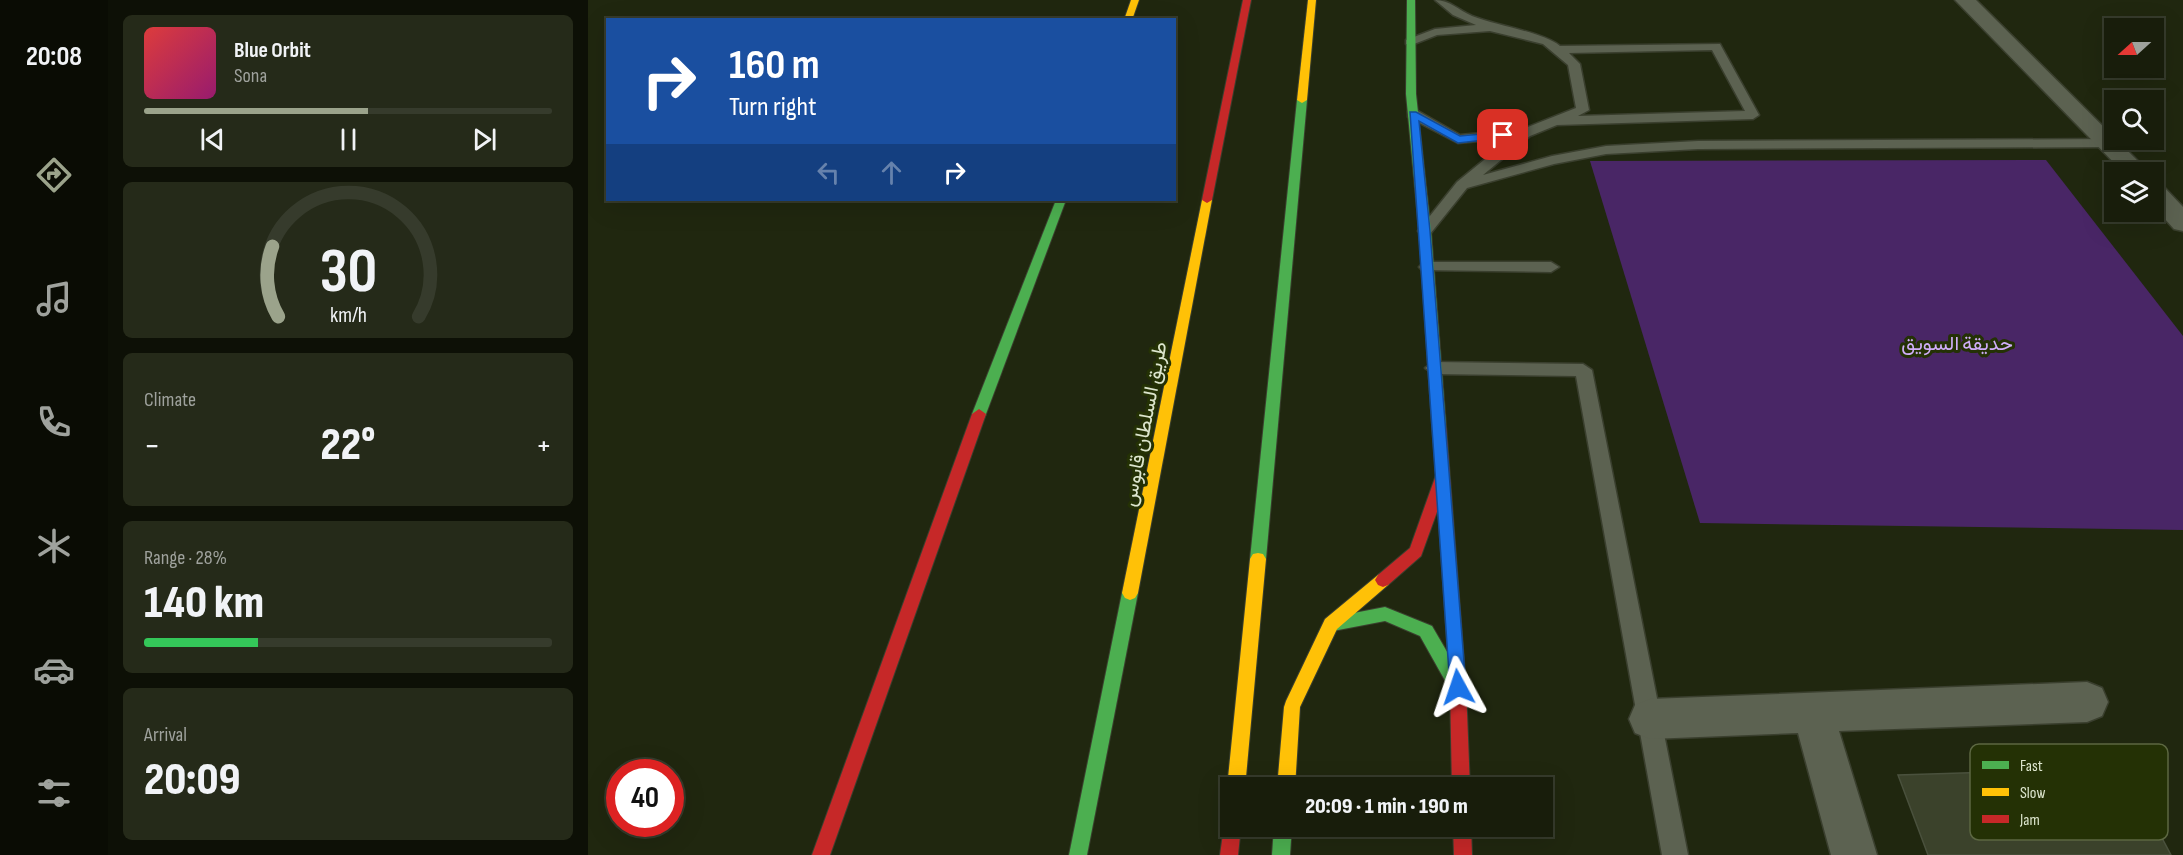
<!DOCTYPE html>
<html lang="en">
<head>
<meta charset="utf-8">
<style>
  :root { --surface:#181d0b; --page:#252a19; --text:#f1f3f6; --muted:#9fa29d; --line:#363b2c; --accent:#9ba38b }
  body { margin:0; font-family:"Sofia Sans Condensed",Vazirmatn,sans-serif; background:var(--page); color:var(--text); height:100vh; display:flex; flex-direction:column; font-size:22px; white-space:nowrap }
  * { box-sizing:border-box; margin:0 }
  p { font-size:20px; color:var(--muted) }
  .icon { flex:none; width:33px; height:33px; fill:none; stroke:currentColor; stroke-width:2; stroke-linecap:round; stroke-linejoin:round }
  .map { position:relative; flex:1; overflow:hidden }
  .sheet { display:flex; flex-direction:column; gap:15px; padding:15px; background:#0d1006; width:480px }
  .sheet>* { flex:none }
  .hud { position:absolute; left:18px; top:18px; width:570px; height:183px; border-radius:0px; box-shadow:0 6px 24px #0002,0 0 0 2px var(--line); background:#1a4fa0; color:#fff; overflow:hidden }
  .needle { width:39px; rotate:249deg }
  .controls { position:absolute; left:1516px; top:18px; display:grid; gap:12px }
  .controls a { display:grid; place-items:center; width:60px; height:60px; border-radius:0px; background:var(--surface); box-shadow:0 6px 24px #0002,0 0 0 2px var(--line); font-size:30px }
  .speed { position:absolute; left:18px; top:759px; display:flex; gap:12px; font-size:30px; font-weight:700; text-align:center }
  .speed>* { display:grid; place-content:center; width:78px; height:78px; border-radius:50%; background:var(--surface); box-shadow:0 6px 24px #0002,0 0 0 2px var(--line); line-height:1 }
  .speed .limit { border:9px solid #d22; background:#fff; color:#111 }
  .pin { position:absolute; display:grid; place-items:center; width:51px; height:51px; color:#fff; margin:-26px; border-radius:12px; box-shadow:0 3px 9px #0006 }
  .me { position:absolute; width:66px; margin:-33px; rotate:355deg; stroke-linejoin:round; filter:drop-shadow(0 0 4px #0008) }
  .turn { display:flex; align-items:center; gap:21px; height:126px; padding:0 24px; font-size:27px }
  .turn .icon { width:78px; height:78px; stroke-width:2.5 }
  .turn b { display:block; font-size:42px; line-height:51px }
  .lanes { display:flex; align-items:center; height:57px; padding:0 24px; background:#0003; justify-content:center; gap:30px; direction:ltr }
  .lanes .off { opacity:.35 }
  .big { font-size:45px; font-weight:800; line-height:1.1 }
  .sheet .tile { flex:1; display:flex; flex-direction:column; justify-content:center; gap:9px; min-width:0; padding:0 21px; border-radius:9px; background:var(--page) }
  .sheet .dial { align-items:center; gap:0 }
  .dial svg { height:156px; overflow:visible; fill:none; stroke:var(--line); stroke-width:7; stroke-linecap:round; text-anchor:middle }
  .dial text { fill:var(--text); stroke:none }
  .song { display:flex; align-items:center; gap:18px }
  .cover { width:72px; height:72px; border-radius:9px; background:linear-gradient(135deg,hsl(0 70% 55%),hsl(320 70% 35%)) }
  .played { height:6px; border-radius:3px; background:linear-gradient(90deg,var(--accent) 55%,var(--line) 55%) }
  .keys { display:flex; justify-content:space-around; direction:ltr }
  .heat { display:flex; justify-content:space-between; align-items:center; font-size:33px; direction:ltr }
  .charge { height:9px; border-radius:4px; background:linear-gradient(90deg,#34c759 28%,var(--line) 0) }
  .trip { position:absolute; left:632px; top:777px; width:333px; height:60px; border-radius:0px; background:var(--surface); box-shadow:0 6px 24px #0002,0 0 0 2px var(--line); font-weight:800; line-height:60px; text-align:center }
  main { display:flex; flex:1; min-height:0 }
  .tabs { display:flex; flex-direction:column; width:108px; justify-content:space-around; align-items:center; background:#0a0c04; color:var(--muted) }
  .tabs .icon { width:42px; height:42px }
  .tabs .on { color:var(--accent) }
  .tabs b { font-size:27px; color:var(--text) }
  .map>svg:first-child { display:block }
</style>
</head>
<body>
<main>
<nav class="tabs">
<b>20:08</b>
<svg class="icon on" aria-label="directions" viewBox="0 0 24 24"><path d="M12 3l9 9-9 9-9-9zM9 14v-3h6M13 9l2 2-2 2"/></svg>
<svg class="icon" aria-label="music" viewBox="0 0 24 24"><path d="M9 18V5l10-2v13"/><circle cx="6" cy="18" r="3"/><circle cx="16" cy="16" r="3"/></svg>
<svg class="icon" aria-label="phone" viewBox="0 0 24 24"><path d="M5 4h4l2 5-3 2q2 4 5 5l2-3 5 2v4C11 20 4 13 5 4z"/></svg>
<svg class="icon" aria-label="climate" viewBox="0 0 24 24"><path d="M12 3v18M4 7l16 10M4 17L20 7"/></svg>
<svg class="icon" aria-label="car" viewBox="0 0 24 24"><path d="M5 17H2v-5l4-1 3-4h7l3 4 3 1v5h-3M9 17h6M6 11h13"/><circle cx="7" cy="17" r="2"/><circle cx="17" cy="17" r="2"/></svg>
<svg class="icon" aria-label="filters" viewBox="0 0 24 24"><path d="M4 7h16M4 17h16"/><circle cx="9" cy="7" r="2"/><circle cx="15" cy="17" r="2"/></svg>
</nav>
<section class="sheet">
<div class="tile">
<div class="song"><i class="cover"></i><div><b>Blue Orbit</b><p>Sona</p></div></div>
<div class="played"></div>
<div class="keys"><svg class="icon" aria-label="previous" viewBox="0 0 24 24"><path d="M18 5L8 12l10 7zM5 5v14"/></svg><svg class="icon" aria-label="pause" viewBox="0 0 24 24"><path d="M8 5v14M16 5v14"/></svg><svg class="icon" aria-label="next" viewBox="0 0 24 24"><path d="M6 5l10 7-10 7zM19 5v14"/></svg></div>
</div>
<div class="tile dial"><svg viewBox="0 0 100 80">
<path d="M14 69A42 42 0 1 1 86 69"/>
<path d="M14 69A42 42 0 0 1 11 33" stroke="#9ba38b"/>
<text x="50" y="56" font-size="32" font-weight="700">30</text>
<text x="50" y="72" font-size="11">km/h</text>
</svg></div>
<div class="tile"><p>Climate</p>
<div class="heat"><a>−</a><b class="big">22°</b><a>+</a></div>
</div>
<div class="tile"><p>Range · 28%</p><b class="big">140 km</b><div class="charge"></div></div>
<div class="tile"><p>Arrival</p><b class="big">20:09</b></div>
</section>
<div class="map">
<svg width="1595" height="855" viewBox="0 0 1595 855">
  <rect width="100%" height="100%" fill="#20270f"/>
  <!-- green -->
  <polygon fill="#492666" points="1458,160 1595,336 1595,530 1112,523 1002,161"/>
  <!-- building -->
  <polygon fill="#3b422b" stroke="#4a513d" stroke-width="1.5" points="1537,768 1583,855 1340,855 1310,775"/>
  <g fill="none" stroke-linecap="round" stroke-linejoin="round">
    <!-- lane casing -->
    <g stroke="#3a3f2e" stroke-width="3">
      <g id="lane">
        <path d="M847,0C862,0 870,10 884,16C909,26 955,32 972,46L1132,44L1171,115L1165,119L969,125L942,136L895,175L964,156L1018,146L1110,141L1522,139L1529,143L1522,147L1110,149L1018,154L966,164L879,188L842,234L837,236L830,231L869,182L923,138L870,143L820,117V111H830L872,135L935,129L988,108L980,65L955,44L902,31L849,35L826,44H818V40L847,29L888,25L865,15ZM1124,50L1157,111L990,116L1001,110L992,64L981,53Z"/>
        <polygon points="839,262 963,262 971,267 963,272 834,270 831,267 834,264"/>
        <polygon points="846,362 995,364 1004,370 1100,855 1074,855 988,376 846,374 837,368"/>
      </g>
    </g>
    <!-- street casing -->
    <g stroke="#3a3f2e" stroke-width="3">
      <g id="street">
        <polygon points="1367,0 1388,0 1561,172 1535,172"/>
        <polygon points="1566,183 1575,186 1595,207 1595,231 1586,229 1566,207"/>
        <polygon points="1499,682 1514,688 1520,702 1514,716 1499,722 1251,731 1289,855 1243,855 1210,733 1062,739 1047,733 1041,719 1047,705 1062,699"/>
      </g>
    </g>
    <!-- fast casing -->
    <g stroke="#3a3f2e" stroke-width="2">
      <g id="fast">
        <polygon points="819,0 827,0 828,94 843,231 858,426 851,431 844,426 831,231 818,94"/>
        <polygon points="714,97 719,100 678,559 675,564 670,565 665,564 662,559 709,100"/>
        <polygon points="468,200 478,200 398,414 396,418 386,418 384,414"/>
        <polygon points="542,586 547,588 550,593 499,855 481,855 534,593 537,588"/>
        <polygon points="797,607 844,626 876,681 878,687 876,693 870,695 864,693 832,636 797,621 745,631 739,629 737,624 739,619 745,617"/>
        <polygon points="686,826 704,826 702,855 684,855"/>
      </g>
    </g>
    <!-- slow casing -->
    <g stroke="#3a3f2e" stroke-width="2">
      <g id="slow">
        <polygon points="543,0 551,0 544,20 536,20"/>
        <polygon points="720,0 728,0 719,100 714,103 709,100"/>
        <polygon points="619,197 624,200 550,593 547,598 542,600 537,598 534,593 614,200"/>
        <polygon points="670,553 675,554 678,559 657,788 642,788 642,795 639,788 662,559 665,554"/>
        <polygon points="795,573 800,575 803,580 800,585 749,629 712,707 707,788 689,788 696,707 698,701 737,619 790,575"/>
      </g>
    </g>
    <!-- jam casing -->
    <g stroke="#3a3f2e" stroke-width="2">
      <g id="jam">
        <polygon points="655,0 663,0 624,200 619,203 614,200"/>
        <polygon points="391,409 398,414 242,855 224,855 384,414"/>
        <polygon points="851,421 858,426 878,687 882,788 864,788 862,687 850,509 833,556 800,585 795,587 790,585 787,580 790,575 822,548 848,475 844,426"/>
        <polygon points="642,818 642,826 653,826 650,855 632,855 637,819"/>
        <polygon points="865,826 883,826 884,855 866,855"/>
      </g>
    </g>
    <!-- lane -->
    <use href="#lane" fill="#5c6251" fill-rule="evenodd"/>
    <!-- street -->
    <use href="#street" fill="#5c6251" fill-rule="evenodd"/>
    <!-- fast -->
    <use href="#fast" fill="#4caf50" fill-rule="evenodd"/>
    <!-- slow -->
    <use href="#slow" fill="#ffc107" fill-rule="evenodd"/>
    <!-- jam -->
    <use href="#jam" fill="#c62828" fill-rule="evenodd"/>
  </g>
  <!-- route -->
  <polygon fill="#1a73e8" stroke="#114b97" stroke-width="1.5" points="822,112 828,112 872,136 915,132 920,135 915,138 870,143 831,121 842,231 878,687 876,693 870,695 864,693 862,687"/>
  <g text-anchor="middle" stroke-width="6" stroke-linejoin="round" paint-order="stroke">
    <!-- park labels -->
    <g font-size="20" fill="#d0aefa" stroke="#243105">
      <text x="1369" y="350">حديقة السويق</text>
    </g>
    <!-- street labels -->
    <g font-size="20" fill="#dde6ce" stroke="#243105">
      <text transform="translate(556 424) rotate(-79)" y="7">طريق السلطان قابوس</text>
    </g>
  </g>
  <!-- legend -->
  <rect x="1382" y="744" width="198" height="96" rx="9" fill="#243105" stroke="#5c6741" stroke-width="1.5"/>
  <rect x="1394" y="761" width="27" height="8" fill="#4caf50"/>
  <rect x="1394" y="788" width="27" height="8" fill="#ffc107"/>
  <rect x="1394" y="815" width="27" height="8" fill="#c62828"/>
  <g font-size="16" fill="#dde6ce">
    <text x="1432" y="771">Fast</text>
    <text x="1432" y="798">Slow</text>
    <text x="1432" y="825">Jam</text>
  </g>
</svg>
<div class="controls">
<a><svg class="needle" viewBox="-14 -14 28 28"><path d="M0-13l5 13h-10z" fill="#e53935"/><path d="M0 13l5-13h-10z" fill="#9fa29d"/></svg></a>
<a><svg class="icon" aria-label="search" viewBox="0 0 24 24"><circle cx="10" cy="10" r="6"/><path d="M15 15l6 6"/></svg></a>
<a><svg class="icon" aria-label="layers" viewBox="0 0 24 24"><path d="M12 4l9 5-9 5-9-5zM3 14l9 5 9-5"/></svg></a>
</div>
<div class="speed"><div class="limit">40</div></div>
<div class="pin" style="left:915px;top:135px;background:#d93025"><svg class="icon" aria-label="arrive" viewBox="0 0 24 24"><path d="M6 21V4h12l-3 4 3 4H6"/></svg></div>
<svg class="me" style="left:870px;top:687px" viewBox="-20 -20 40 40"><path d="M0-17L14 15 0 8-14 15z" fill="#1a73e8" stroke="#fff" stroke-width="4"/></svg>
<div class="trip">20:09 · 1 min · 190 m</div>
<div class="hud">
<div class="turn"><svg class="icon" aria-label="right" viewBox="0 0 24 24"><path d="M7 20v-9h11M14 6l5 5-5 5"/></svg><div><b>160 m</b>Turn right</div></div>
<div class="lanes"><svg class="icon off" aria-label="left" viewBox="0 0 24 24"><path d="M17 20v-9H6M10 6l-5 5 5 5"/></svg><svg class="icon off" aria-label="ahead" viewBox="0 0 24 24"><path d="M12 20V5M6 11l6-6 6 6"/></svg><svg class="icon" aria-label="right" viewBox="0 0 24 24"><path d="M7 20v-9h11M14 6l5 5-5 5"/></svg></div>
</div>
</div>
</main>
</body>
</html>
